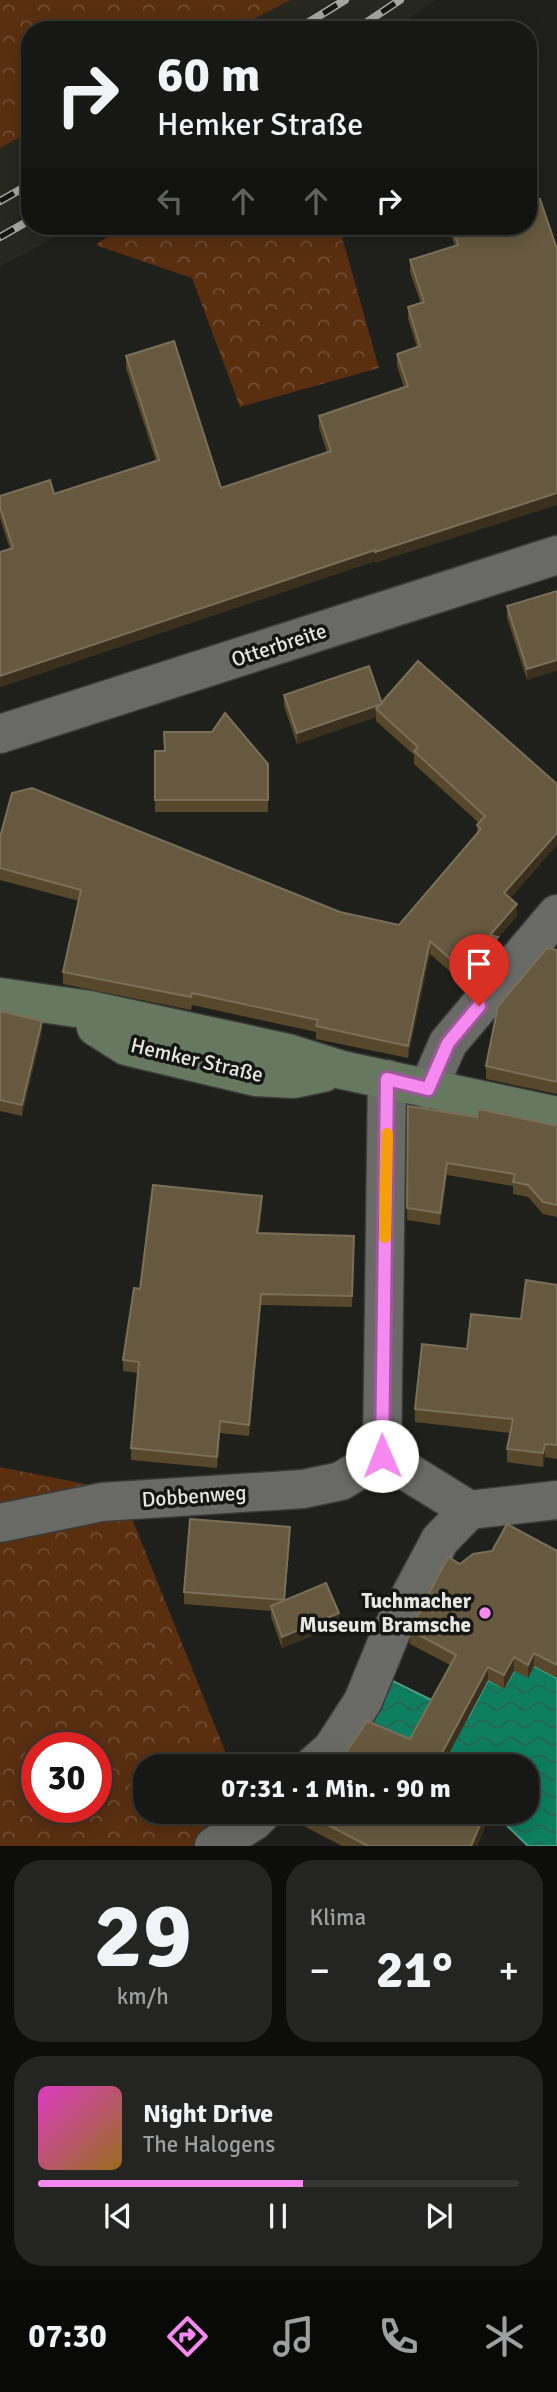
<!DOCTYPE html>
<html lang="de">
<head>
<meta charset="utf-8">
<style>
  :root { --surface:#171715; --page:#242422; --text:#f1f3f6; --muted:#9e9fa0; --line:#363634; --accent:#f589ef }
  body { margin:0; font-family:Signika,sans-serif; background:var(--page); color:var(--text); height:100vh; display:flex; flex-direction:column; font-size:26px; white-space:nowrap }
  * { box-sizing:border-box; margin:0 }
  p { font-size:23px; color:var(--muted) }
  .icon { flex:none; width:38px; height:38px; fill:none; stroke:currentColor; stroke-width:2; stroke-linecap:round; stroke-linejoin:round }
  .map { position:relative; height:1846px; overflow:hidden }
  .details { display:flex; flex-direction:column; gap:14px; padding:14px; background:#0d0d0c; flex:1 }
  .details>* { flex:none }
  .guide { position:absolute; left:21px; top:21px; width:516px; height:214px; border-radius:28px; box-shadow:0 4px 18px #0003,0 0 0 2px var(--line); background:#171715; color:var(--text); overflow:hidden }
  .speed { position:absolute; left:21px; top:1732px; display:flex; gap:14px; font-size:35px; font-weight:700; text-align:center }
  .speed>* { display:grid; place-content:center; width:91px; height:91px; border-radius:50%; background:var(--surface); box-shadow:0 4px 18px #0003,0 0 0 2px var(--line); line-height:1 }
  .speed .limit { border:10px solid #d22; background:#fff; color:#111 }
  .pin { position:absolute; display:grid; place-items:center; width:60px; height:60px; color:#fff; margin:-72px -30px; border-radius:50% 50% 50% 0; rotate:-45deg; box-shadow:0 0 7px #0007 }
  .pin .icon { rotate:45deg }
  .me { position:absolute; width:77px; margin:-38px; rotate:359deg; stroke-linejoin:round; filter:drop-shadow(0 0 5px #0008) }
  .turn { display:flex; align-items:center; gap:24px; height:147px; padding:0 21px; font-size:32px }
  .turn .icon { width:91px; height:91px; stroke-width:2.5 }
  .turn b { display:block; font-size:49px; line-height:60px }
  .lanes { display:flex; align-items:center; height:66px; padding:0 21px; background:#0003; justify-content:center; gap:35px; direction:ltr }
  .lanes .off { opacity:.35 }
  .big { font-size:52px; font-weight:800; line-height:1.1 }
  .details .tile { flex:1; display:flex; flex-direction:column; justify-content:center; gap:10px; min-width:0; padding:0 24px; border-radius:28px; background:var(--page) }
  .details .dial { align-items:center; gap:0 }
  .dial b { font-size:91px; line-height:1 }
  .song { display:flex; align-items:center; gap:21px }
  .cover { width:84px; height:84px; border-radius:10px; background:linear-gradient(135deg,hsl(310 70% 55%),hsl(40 70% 35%)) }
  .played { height:7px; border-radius:4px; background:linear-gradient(90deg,var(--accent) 55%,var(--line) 55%) }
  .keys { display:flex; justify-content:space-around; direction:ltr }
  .heat { display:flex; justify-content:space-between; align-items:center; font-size:38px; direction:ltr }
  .details .tiles { flex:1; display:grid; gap:14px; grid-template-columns:1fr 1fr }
  .tile:last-child { grid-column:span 2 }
  .trip { position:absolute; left:133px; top:1754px; width:406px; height:70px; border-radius:28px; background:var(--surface); box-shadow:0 4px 18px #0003,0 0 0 2px var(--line); font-weight:800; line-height:70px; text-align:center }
  .tab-bar { display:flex; height:112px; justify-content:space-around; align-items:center; background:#090908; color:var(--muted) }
  .tab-bar .icon { width:49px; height:49px }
  .tab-bar .active { color:var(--accent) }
  .tab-bar b { font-size:32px; color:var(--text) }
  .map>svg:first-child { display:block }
</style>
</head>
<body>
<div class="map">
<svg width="557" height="1846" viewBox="0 0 557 1846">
  <defs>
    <pattern id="forest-crowns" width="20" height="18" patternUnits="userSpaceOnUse" patternTransform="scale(1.75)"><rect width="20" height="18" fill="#592f10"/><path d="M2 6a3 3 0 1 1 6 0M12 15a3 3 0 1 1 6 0" fill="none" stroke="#714d33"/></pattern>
    <pattern id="water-waves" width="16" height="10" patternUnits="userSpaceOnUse" patternTransform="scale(1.75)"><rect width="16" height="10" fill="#0d7e60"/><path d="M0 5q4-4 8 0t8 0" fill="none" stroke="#266454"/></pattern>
  </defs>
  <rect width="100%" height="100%" fill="#1f1f1c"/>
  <!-- built -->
  <g fill="#26271f">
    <polygon points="291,0 435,0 394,30 232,30"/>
    <polygon points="30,132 30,226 76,226 0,267 0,148"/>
  </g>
  <!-- forest -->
  <g fill="url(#forest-crowns)" fill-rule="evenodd">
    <polygon points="0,0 291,0 232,30 30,30 30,132 0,148"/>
    <polygon points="125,226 339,226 379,368 240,407 192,278 95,245"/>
    <path d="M0,1467L121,1491L231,1766H145V1811H249L214,1846H0ZM37,1748H96V1808H37Z"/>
  </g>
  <!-- water -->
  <polygon fill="url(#water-waves)" stroke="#4e9d88" stroke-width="2" points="534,1666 557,1678 557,1846 528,1846 500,1819 503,1811 527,1811 527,1766 441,1766 362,1733 389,1679 468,1718 488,1680 504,1688 514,1671"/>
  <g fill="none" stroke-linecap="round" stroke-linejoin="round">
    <!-- minor casing -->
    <g stroke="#3a3a38" stroke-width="41">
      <g id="minor">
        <polyline points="0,734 557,555"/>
        <polyline points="428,1089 448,1043 557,914"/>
        <polyline points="382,1456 387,1079"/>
        <polyline points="382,1456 469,1510 557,1500"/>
        <polyline points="0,1523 102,1502 303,1489 341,1481 382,1456"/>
        <polyline points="313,1766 332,1749 363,1701 392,1630 440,1540 469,1510"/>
        <polyline points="214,1846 254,1821 264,1811"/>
      </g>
    </g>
    <!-- secondary casing -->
    <g stroke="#3a3a38" stroke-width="41">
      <g id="secondary">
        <polyline points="0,997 90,1010 288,1053 342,1070 557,1116"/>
        <polyline points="96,1027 126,1046 256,1077 294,1079 323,1073"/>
      </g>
    </g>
    <!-- minor -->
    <use href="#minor" stroke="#696966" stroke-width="38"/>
    <!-- secondary -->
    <use href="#secondary" stroke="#677860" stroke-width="38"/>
    <!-- rail casing -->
    <g stroke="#a5a5a3" stroke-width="8">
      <g id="rail">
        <polyline points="296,30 345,0"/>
        <polyline points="355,30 400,0"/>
        <polyline points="0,201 30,184"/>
        <polyline points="0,237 30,220"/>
      </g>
    </g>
    <!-- rail -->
    <use href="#rail" stroke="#151613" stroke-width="5" stroke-dasharray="16" stroke-linecap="butt"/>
  </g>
  <!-- wall -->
  <g fill="#57482b">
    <polygon points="448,226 528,226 375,563 375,561 0,687 0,552 10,549 0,518 0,496 54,494 156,461 126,368 126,356 221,488 327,452 319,428 319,416 404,387 397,366 397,354 417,347 408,319 408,307 421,304 410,272 410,260 455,246"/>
    <polygon points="557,591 527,680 507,618 507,606"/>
    <polygon points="284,695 382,703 557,784 510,899 517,916 498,938 498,949 467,986 430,954 408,1058 316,1039 316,1032 192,1005 191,1010 63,984 63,972 79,901 0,880 0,837 399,925 477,834 477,825 479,823 414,764 414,755 376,721 376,717 297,744 284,706"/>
    <polygon points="155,751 268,764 268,812 155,812"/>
    <polygon points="557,950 557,1094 486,1079 486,1066"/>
    <polygon points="0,1011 42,1032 22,1116 0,1111"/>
    <polygon points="408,1106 477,1117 557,1125 557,1217 543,1214 528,1197 513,1194 513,1186 447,1175 440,1225 407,1220"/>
    <polygon points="262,1207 259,1233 354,1236 352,1307 261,1305 249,1436 220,1433 217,1468 131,1460 131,1448 138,1373 123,1371 123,1360 140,1289"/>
    <polygon points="557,1285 557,1459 545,1457 543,1467 507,1462 507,1449 510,1433 415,1422 415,1409 467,1349 521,1319"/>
    <polygon points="290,1538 285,1600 339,1625 282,1648 271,1617 271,1611 184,1604 184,1592"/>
    <polygon points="557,1551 557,1678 534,1666 528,1678 514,1671 504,1689 488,1680 445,1761 445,1766 410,1739 450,1665 410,1644 410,1630 460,1564"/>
    <polygon points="298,1811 487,1811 487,1822 477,1846 342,1846 298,1823"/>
  </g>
  <!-- shaded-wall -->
  <g fill="#3a301d">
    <polygon points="557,493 557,505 375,563 375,552"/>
    <polygon points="375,550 375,561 0,687 0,676"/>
    <polygon points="557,660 557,671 527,680 527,669"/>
    <polygon points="382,704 376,709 376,717 297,744 297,733"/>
    <polygon points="557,833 557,845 504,906 504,893"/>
    <polygon points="517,904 517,916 498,938 498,949 467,986 467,974 490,935"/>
    <polygon points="430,941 430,954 408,1058 408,1046"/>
    <polygon points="42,1021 42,1032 22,1116 22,1105"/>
    <polygon points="447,1163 447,1175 440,1225 440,1213"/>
    <polygon points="262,1196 262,1207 257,1244 257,1233"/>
    <polygon points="261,1294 261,1305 249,1436 249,1425"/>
    <polygon points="220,1421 220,1433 217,1468 217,1457"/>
    <polygon points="545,1444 545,1457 543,1467 543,1453"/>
    <polygon points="290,1527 290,1538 284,1612 284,1600"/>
    <polygon points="339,1613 339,1625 282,1648 282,1637"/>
    <polygon points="534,1653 534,1666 528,1678 528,1665"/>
    <polygon points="514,1657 514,1671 504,1689 504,1675"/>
    <polygon points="488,1667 488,1680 445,1761 445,1766 439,1766 442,1753"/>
    <polygon points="486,1811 487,1811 487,1822 477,1846 471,1846"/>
  </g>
  <!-- building -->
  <g fill="#66593f" stroke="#7a6f59" stroke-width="2">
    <polygon points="540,199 557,249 557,493 375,552 375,550 0,676 0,552 13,548 0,507 0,496 50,480 54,494 159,460 126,356 174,341 221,488 331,451 319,416 408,386 397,354 420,346 408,307 424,302 410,260 458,245 452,226 528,226 528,203"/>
    <polygon points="557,591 557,660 527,669 507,606"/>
    <polygon points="418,661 557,784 557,833 504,893 517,904 490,935 498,937 467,974 430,941 408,1046 316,1026 318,1020 192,993 191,997 63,972 81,890 0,868 0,837 12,793 32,788 340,912 399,925 481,829 477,825 485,816 414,751 418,747 376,709"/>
    <polygon points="369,666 382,704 297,733 284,695"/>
    <polygon points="225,713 268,764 268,800 155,800 155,751 165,751 164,732 212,732"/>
    <polygon points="547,948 557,950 557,1082 486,1066 498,1006"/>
    <polygon points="0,1011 42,1021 22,1105 0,1100"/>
    <polygon points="408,1106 477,1117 478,1109 553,1125 557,1125 557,1205 543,1202 528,1185 513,1182 515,1174 447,1163 440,1213 407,1208"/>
    <polygon points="153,1185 262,1196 257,1233 354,1236 352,1296 261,1294 249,1425 220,1421 217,1457 131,1448 139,1362 123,1360 134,1288 140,1289"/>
    <polygon points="526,1280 557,1285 557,1445 545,1444 543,1453 507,1449 513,1419 415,1409 422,1344 467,1349 471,1314 521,1319"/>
    <polygon points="190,1519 290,1527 284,1600 184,1592"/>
    <polygon points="507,1524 557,1551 557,1665 534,1653 528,1665 514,1657 504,1675 488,1667 442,1753 445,1754 439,1766 342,1766 349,1748 367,1721 410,1739 456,1655 410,1630 412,1626 448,1557 460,1564 473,1554 492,1551"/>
    <polygon points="326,1583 339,1613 282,1637 271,1606"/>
    <polygon points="301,1811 486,1811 471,1846 368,1846"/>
  </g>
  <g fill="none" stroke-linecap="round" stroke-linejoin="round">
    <!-- route casing -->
    <g stroke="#9f599b" stroke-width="18">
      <polyline id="route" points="382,1456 387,1079 428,1089 448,1043 479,1006"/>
    </g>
    <!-- route -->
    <use href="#route" stroke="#f589ef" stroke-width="12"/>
    <!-- slow -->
    <polyline stroke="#f59e0b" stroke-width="12" points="385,1237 387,1134"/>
  </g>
  <!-- markers -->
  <circle fill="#f589ef" stroke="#151613" stroke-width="2.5" cx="485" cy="1613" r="7"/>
  <g text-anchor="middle" stroke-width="7" stroke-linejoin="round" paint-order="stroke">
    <!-- street labels -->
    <g font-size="21" fill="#e6e6e5" stroke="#151613">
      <text transform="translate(279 645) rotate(-18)" y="7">Otterbreite</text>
      <text transform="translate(197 1060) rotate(13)" y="7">Hemker Straße</text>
      <text transform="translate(194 1496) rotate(-4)" y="7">Dobbenweg</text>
    </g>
    <!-- poi labels -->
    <g font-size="21" font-weight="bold" fill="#e6e6e5" stroke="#151613" text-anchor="end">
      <text x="471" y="1608">Tuchmacher<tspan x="471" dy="24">Museum Bramsche</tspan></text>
    </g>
  </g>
</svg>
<div class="speed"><div class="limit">30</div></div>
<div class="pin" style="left:479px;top:1006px;background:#d93025"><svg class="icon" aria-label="arrive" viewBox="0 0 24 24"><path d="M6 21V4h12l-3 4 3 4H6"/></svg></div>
<svg class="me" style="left:382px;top:1456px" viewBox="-20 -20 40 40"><circle r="19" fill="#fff"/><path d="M0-13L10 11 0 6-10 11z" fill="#f589ef"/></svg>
<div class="trip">07:31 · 1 Min. · 90 m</div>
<div class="guide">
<div class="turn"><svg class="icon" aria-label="right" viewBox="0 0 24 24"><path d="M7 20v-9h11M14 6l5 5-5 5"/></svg><div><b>60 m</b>Hemker Straße</div></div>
<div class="lanes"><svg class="icon off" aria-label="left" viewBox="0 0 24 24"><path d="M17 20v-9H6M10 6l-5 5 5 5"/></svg><svg class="icon off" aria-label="ahead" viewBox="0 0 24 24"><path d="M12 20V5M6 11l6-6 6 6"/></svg><svg class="icon off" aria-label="ahead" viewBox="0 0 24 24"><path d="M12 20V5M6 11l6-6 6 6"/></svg><svg class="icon" aria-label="right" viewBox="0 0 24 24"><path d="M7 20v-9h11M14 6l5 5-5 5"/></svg></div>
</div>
</div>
<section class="details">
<div class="tiles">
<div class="tile dial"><b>29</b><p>km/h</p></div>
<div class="tile"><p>Klima</p>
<div class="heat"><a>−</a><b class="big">21°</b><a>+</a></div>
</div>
<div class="tile">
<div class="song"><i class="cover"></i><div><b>Night Drive</b><p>The Halogens</p></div></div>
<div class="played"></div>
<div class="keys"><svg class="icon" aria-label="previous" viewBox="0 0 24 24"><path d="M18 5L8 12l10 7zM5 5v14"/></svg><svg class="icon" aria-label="pause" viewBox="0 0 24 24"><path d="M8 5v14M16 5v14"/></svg><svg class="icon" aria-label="next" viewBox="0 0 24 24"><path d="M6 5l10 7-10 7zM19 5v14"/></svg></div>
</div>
</div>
</section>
<nav class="tab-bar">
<b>07:30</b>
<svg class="icon active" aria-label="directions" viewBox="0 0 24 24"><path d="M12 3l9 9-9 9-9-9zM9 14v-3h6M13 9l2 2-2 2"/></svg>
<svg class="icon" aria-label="music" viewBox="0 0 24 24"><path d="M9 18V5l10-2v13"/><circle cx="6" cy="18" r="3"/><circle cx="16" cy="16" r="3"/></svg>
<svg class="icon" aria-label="phone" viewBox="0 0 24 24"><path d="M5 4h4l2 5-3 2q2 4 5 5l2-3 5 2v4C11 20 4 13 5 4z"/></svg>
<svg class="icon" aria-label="climate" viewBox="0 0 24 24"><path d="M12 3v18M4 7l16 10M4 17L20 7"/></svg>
</nav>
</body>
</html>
